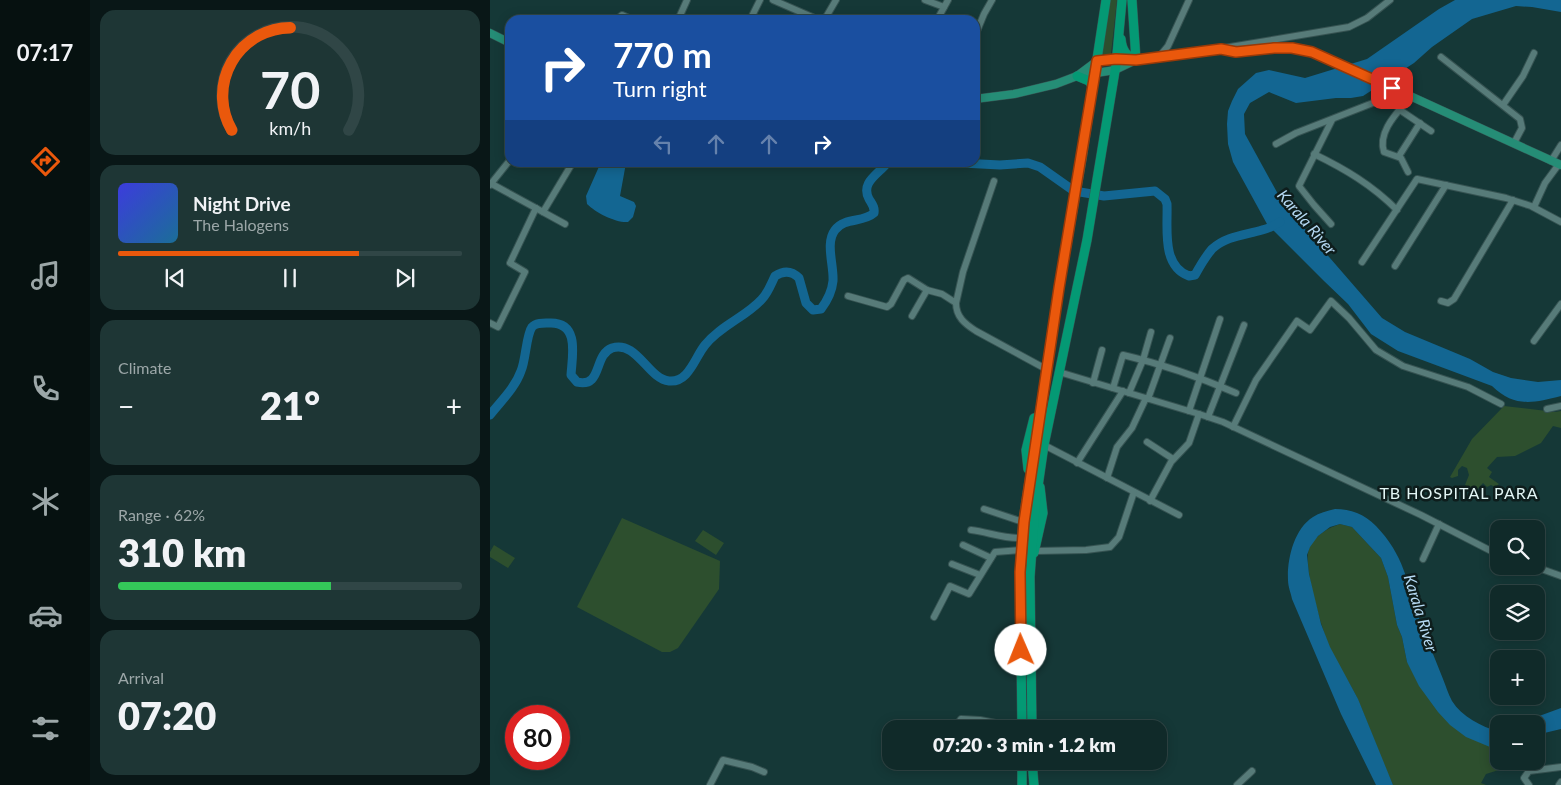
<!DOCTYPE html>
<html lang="en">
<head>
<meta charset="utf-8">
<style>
  :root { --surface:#102a29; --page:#1e3635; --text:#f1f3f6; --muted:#9ca7a8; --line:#304646; --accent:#ea580c }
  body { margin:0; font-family:Lato,sans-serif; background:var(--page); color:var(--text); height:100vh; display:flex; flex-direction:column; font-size:19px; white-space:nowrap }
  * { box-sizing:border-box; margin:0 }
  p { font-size:16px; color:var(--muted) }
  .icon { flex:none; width:28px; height:28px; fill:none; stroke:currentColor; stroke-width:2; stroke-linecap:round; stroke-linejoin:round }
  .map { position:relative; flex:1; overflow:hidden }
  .drawer { display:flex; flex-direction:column; gap:10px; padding:10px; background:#091717; width:400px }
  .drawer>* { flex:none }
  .banner { position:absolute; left:15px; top:15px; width:475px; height:152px; border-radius:15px; box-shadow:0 2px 12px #0003,0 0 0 1px var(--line); background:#1a4fa0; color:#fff; overflow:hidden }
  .controls { position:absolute; left:1000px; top:520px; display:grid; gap:10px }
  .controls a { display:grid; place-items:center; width:55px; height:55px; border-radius:10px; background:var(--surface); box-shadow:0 2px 12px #0003,0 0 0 1px var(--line); font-size:25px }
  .speed { position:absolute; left:15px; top:705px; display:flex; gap:10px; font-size:25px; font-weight:700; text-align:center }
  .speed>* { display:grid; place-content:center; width:65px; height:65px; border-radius:50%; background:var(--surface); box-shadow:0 2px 12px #0003,0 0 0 1px var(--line); line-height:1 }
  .speed .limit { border:8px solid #d22; background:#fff; color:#111 }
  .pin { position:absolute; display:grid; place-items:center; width:42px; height:42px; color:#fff; margin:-21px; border-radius:10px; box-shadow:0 2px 8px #0006 }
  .me { position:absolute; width:55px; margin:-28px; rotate:359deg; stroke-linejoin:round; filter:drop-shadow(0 0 4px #0008) }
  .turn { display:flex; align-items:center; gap:18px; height:105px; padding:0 25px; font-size:22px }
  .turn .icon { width:65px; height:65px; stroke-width:2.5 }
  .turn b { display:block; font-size:35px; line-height:42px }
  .lanes { display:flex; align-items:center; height:48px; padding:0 25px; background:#0003; justify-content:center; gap:25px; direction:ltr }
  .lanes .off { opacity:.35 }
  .big { font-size:38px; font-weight:800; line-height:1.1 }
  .drawer .tile { flex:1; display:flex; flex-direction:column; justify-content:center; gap:8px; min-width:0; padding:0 18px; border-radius:15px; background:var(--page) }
  .drawer .dial { align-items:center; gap:0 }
  .dial svg { height:130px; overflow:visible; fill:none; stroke:var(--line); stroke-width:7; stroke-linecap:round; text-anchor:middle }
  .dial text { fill:var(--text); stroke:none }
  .song { display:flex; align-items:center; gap:15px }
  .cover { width:60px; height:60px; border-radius:8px; background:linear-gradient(135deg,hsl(240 70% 55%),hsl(200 70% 35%)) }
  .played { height:5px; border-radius:2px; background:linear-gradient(90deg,var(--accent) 70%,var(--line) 70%) }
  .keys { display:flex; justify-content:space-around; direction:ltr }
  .heat { display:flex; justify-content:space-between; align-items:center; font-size:28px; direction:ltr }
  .charge { height:8px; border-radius:4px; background:linear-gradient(90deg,#34c759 62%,var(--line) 0) }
  .trip { position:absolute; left:392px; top:720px; width:285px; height:50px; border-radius:15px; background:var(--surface); box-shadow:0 2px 12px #0003,0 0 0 1px var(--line); font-weight:800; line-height:50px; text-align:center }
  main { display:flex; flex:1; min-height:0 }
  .tab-bar { display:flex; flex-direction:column; width:90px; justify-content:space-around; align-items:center; background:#061110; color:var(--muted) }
  .tab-bar .icon { width:35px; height:35px }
  .tab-bar .active { color:var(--accent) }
  .tab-bar b { font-size:22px; color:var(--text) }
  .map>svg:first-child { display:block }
</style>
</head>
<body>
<main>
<nav class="tab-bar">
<b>07:17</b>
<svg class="icon active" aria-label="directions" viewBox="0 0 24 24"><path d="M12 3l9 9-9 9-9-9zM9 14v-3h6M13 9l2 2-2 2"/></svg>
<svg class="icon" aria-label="music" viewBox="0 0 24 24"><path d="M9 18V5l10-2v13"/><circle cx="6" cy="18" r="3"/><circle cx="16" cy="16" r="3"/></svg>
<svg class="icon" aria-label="phone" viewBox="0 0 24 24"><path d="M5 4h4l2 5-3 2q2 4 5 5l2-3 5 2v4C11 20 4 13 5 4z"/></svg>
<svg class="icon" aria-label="climate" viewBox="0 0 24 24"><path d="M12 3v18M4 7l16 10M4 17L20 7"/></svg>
<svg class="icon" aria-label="car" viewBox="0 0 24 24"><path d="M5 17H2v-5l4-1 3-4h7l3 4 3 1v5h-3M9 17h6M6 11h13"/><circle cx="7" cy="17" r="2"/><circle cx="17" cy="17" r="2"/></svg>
<svg class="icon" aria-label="filters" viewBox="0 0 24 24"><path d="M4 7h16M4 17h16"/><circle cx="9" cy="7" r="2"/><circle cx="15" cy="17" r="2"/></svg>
</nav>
<section class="drawer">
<div class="tile dial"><svg viewBox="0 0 100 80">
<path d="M14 69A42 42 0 1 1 86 69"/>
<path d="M14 69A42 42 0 0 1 50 6" stroke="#ea580c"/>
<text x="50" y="56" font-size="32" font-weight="700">70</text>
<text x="50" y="72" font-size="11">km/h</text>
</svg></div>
<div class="tile">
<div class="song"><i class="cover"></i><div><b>Night Drive</b><p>The Halogens</p></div></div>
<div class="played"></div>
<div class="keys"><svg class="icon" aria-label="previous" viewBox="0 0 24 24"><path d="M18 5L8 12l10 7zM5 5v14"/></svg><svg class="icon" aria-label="pause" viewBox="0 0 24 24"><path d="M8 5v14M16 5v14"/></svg><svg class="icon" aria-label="next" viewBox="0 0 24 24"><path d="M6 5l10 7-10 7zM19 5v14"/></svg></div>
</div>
<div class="tile"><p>Climate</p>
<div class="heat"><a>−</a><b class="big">21°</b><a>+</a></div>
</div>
<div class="tile"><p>Range · 62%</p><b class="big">310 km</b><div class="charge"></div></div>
<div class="tile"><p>Arrival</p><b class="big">07:20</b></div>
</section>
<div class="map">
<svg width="1071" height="785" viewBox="0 0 1071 785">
  <rect width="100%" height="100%" fill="#153837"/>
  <!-- green -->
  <g fill="#2d4f2e">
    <polygon points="618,0 627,0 621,54 612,54"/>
    <polygon points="1014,406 1065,412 1071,411 1071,428 1063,426 1051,443 1025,456 1007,457 997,468 1002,472 999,477 1009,484 1005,487 1001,485 997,487 993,483 986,491 975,485 979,475 977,468 972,466 968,470 968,476 962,478 960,477 982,439"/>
    <polygon points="132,518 230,561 229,589 188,648 180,652 172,652 87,607"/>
    <path d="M850,524L862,527L891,558L898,577L907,625L912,637L917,662L1000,747H1009V761H1017L1012,769L996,774L991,783L996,785H903C890,757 880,728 868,700C860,682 847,665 839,646C832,628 811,563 820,546C826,535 838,528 850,524Z"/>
    <polygon points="213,530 234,543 226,555 205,541"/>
    <polygon points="4,545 25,558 18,568 0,557 0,552"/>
  </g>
  <!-- water -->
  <g fill="#136692">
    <path d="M965,0H1071V12L1042,7L1026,6L982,19L942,47L924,63L873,96L861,98H846L806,103L779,92L760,103L754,114L755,134L794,205L892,318L915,332L980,359L1003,372L1021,378L1048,382L1071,380V396C1043,403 1025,408 1002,386L908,351L881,334L858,304L834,281L777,224L743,162L738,144L737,124L738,111L742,101L748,89L766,73L779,70L815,78L877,59L949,9Z"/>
    <path d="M111,162L136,163L130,196L144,202L146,206L143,217L138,222C126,223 106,213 97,204L96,196Z"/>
    <path d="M845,509C861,509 874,514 886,526C914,555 917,582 929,618C937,639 945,659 953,679C956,686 958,694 962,701C972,717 991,726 1009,732V746L1000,747L976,737L960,725L948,712L929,686L917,662L912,637L907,625L898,577L891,558L862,527L850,524L840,527L828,536L820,547L817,555L819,574L831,624L840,647L868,699L903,785H886L851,714L802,599C801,593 798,587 798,580C797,559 804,529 823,517C829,513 837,511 845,509Z"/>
    <polygon points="1071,708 1071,729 1046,735 1046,724 1033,724 1041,719"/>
  </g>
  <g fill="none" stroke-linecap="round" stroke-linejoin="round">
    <!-- river -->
    <g stroke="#136692" stroke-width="9">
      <path d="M453,162L510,165L538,163L550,167L584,191L614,196L665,191L675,199L677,204C678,227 671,266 699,276L705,275C710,266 715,257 722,249C736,236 755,235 772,230C779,229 784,225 790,222"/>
      <path d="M0,415C11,401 25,388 31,371C36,360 36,335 42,327C46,322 55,323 61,323C90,323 82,357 81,375L87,382C113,388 103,355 122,348C147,340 158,379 179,381C199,383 205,357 215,345C231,325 256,317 272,299C278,293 281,284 285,276C294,270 302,271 309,278L316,303L323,310L331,309C337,301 342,291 343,281C344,265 335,243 345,230C355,217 373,223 384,213C385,207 382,204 379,199C370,182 389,174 398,162"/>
    </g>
    <!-- minor casing -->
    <g stroke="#365352" stroke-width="8">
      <g id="minor">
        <polyline points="283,0 329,20"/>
        <polyline points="435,0 454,7"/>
        <polyline points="126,20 132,15 143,20"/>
        <polyline points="188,20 197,0"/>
        <polyline points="260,20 270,0"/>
        <polyline points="331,20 336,17 346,0"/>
        <polyline points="447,20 458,0"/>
        <polyline points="485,36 494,14 502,0"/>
        <polyline points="734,48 859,27 877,18 900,0"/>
        <polyline points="669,57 678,46 699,0"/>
        <polyline points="951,57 1030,119 1032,128 1024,143"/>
        <polyline points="1013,105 1033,76 1044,53"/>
        <polyline points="910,110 941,131"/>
        <polyline points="786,144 806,133 911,92"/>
        <path d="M824,154C855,169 882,185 907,210"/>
        <polyline points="909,156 930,123"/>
        <polyline points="1061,161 1071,145"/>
        <path d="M918,172L911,158L894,152C887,131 909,111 921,96"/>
        <polyline points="0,183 75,224"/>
        <polyline points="0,185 20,160"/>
        <polyline points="1044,207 1055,183 1069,164"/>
        <polyline points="53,212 83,162"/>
        <polyline points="841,224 824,205 809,186 842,120"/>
        <polyline points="872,262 927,179 1016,198 1041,206 1071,222"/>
        <polyline points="905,266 956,185"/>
        <path d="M358,296L397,307L401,304L414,280L418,278L437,290L452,294L466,303C466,317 475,324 486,331L556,369"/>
        <polyline points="951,301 958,303 964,299 1023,200"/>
        <polyline points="466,303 473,272 504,181"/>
        <polyline points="422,316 437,290"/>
        <polyline points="0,323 8,327 35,272 20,263 46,208"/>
        <polyline points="1044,341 1071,304"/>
        <polyline points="569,372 709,414 733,422 931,515 1009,555"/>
        <polyline points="603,383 612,350"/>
        <path d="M623,388L633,355C672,364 709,377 746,393"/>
        <polyline points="639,393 653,360 661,332"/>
        <polyline points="658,399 680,338"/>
        <polyline points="1057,409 1071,406"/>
        <polyline points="699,411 730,319"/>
        <polyline points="718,417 754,325"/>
        <polyline points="743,427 766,380 807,321 820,330 841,301 859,318 886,350 913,366 978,387 1011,404"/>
        <polyline points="657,442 683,459"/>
        <polyline points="554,445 689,515"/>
        <polyline points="587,463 633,391"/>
        <polyline points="617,478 627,447 642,428 656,398"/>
        <polyline points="660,501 681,462 699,443 709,414"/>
        <polyline points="494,509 533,522"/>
        <path d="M481,530C498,532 514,539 532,538"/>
        <polyline points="473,545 501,558"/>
        <polyline points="545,551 596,550 620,547 629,537 644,492"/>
        <polyline points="933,559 949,524"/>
        <polyline points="462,564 490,575"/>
        <polyline points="1043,566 1071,576"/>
        <polyline points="444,617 460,586 479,594 505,552 531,550"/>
        <polyline points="459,723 467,725 471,719 490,720 532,728"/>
        <polyline points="220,785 233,760 262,767 274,772"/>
        <polyline points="747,785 762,771"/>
        <polyline points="1039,785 1034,778 1039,771 1071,767"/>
        <polyline points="1069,785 1071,782"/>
      </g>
    </g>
    <!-- major casing -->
    <g stroke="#365352" stroke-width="9">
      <g id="major">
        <polyline points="0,33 20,43"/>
        <polyline points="646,60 731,49 746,52 792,48 813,49 848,63 1071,165"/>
        <polyline points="485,99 524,94 566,84 587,76 625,70 646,60 627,59 607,61 587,76"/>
      </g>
    </g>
    <!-- highway casing -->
    <g stroke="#365352" stroke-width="10">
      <g id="highway">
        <path d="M631,39C632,50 636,56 646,60L642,0"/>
        <polyline points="587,76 599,81 603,87"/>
        <polyline points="538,469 536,450 544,418"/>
        <polyline points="544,553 553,513 550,487"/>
        <polyline points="532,729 530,572 533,522 569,288 592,158 616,0"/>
        <polyline points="542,729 540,577 545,507 554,445 597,240 626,65 632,0"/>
        <polyline points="532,761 532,785"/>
        <polyline points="542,761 544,785"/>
      </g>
    </g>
    <!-- minor -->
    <use href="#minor" stroke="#577b79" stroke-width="6"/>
    <!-- major -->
    <use href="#major" stroke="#258d76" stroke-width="8"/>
    <!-- highway -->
    <use href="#highway" stroke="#049974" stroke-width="9"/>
  </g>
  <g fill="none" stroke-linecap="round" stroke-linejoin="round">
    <!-- route casing -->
    <g stroke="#983908" stroke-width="12">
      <polyline id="route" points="531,650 530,572 534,522 569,288 607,61 626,59 646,60 731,49 746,52 784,48 802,48 822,52 902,88"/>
    </g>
    <!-- route -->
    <use href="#route" stroke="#ea580c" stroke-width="9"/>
  </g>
  <g text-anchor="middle" stroke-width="5" stroke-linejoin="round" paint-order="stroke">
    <!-- water labels -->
    <g font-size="16" font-style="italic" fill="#b5d9f3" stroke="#0e1d1c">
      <text transform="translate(817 222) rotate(49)" y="6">Karala River</text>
      <text transform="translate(931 613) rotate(73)" y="6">Karala River</text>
    </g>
    <!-- neighbourhood labels -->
    <g font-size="16" letter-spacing="1" fill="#e3f6f5" stroke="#0e1d1c">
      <text x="969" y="499">TB HOSPITAL PARA</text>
    </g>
  </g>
</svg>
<div class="controls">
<a><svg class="icon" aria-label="search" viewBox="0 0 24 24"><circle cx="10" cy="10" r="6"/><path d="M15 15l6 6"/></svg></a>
<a><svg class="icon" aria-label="layers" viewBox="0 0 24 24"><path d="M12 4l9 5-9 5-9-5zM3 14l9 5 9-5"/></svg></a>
<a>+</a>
<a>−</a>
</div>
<div class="speed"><div class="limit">80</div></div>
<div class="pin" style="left:902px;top:88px;background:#d93025"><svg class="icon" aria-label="arrive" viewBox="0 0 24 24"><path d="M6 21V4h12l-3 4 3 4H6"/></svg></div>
<svg class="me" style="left:531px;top:650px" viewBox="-20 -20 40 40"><circle r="19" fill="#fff"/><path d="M0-13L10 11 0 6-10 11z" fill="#ea580c"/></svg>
<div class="trip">07:20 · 3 min · 1.2 km</div>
<div class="banner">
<div class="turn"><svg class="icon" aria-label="right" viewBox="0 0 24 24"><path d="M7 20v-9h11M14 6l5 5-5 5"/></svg><div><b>770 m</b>Turn right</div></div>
<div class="lanes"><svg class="icon off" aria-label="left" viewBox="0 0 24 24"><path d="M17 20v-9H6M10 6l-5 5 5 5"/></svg><svg class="icon off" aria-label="ahead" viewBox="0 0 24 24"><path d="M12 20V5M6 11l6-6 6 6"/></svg><svg class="icon off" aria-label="ahead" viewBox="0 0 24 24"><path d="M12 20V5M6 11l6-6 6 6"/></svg><svg class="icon" aria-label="right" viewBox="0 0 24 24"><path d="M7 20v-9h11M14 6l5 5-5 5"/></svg></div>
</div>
</div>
</main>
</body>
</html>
